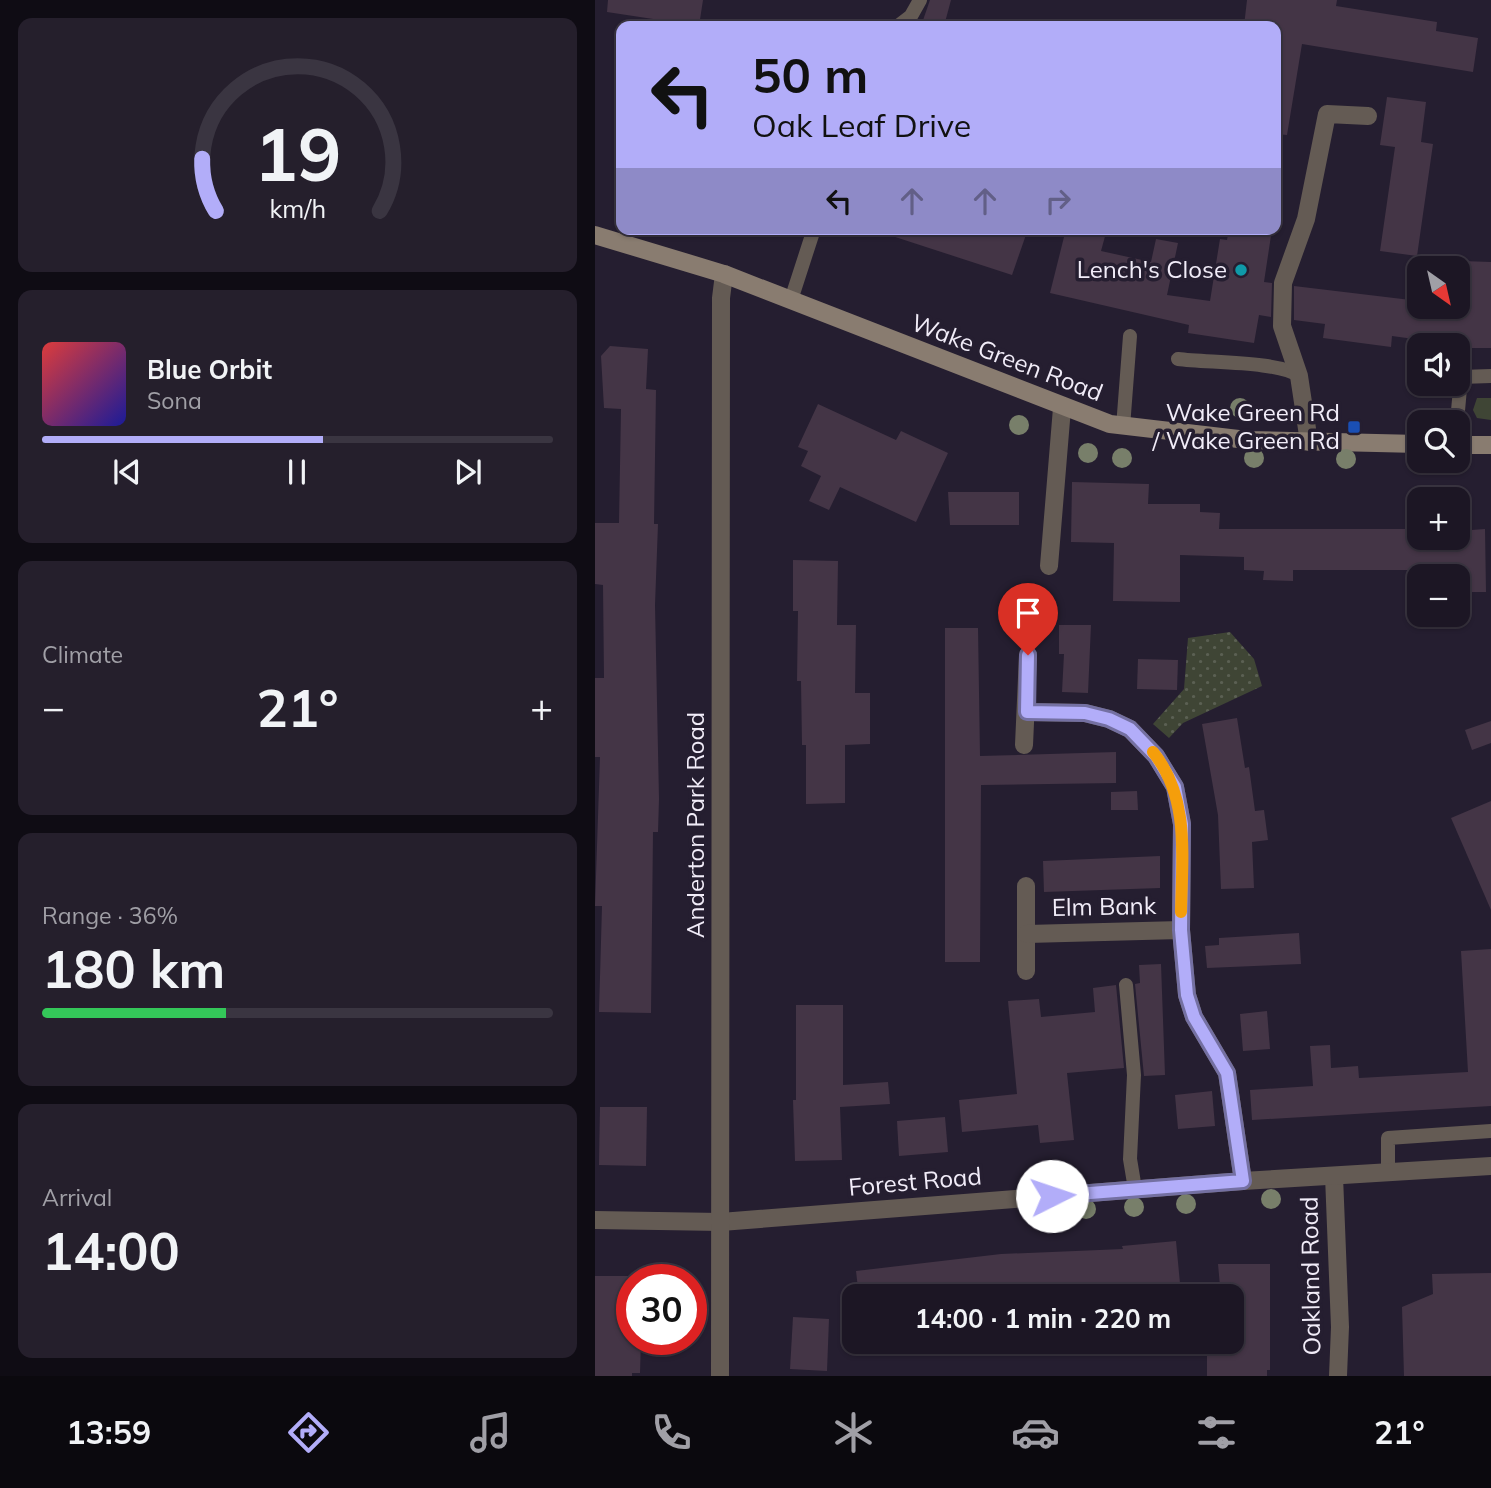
<!DOCTYPE html>
<html lang="en">
<head>
<meta charset="utf-8">
<style>
  :root { --surface:#1c1624; --page:#251f2c; --text:#f1f3f6; --muted:#a09fa6; --line:#3a3541; --accent:#b2adf9 }
  body { margin:0; font-family:Mulish,sans-serif; background:var(--page); color:var(--text); height:100vh; display:flex; flex-direction:column; font-size:26px; white-space:nowrap }
  * { box-sizing:border-box; margin:0 }
  p { font-size:23px; color:var(--muted) }
  .icon { flex:none; width:38px; height:38px; fill:none; stroke:currentColor; stroke-width:2; stroke-linecap:round; stroke-linejoin:round }
  .map { position:relative; flex:1; overflow:hidden }
  .panel { display:flex; flex-direction:column; gap:18px; padding:18px; background:#0f0c14; width:595px }
  .panel>* { flex:none }
  .top-card { position:absolute; left:21px; top:21px; width:665px; height:214px; border-radius:14px; box-shadow:0 2px 5px #0004,0 0 0 2px var(--line); background:#b2adf9; color:#111; overflow:hidden }
  .needle { width:46px; rotate:146deg }
  .controls { position:absolute; left:812px; top:256px; display:grid; gap:14px }
  .controls a { display:grid; place-items:center; width:63px; height:63px; border-radius:14px; background:var(--surface); box-shadow:0 2px 5px #0004,0 0 0 2px var(--line); font-size:35px }
  .speed { position:absolute; left:21px; top:1264px; display:flex; gap:14px; font-size:35px; font-weight:700; text-align:center }
  .speed>* { display:grid; place-content:center; width:91px; height:91px; border-radius:50%; background:var(--surface); box-shadow:0 2px 5px #0004,0 0 0 2px var(--line); line-height:1 }
  .speed .limit { border:10px solid #d22; background:#fff; color:#111 }
  .pin { position:absolute; display:grid; place-items:center; width:60px; height:60px; color:#fff; margin:-72px -30px; border-radius:50% 50% 50% 0; rotate:-45deg; box-shadow:0 0 7px #0007 }
  .pin .icon { rotate:45deg }
  .me { position:absolute; width:77px; margin:-38px; rotate:86deg; stroke-linejoin:round; filter:drop-shadow(0 0 5px #0008) }
  .turn { display:flex; align-items:center; gap:24px; height:147px; padding:0 21px; font-size:32px }
  .turn .icon { width:91px; height:91px; stroke-width:2.5 }
  .turn b { display:block; font-size:49px; line-height:60px }
  .lanes { display:flex; align-items:center; height:66px; padding:0 21px; background:#0003; justify-content:center; gap:35px; direction:ltr }
  .lanes .off { opacity:.35 }
  .big { font-size:52px; font-weight:700; line-height:1.1 }
  .panel .tile { flex:1; display:flex; flex-direction:column; justify-content:center; gap:10px; min-width:0; padding:0 24px; border-radius:14px; background:var(--page) }
  .panel .dial { align-items:center; gap:0 }
  .dial svg { height:182px; overflow:visible; fill:none; stroke:var(--line); stroke-width:7; stroke-linecap:round; text-anchor:middle }
  .dial text { fill:var(--text); stroke:none }
  .song { display:flex; align-items:center; gap:21px }
  .cover { width:84px; height:84px; border-radius:10px; background:linear-gradient(135deg,hsl(0 70% 55%),hsl(240 70% 35%)) }
  .played { height:7px; border-radius:4px; background:linear-gradient(90deg,var(--accent) 55%,var(--line) 55%) }
  .keys { display:flex; justify-content:space-around; direction:ltr }
  .heat { display:flex; justify-content:space-between; align-items:center; font-size:38px; direction:ltr }
  .charge { height:10px; border-radius:5px; background:linear-gradient(90deg,#34c759 36%,var(--line) 0) }
  .trip { position:absolute; left:247px; top:1284px; width:402px; height:70px; border-radius:14px; background:var(--surface); box-shadow:0 2px 5px #0004,0 0 0 2px var(--line); font-weight:700; line-height:70px; text-align:center }
  .menu { display:flex; height:112px; justify-content:space-around; align-items:center; background:#0b090e; color:var(--muted) }
  .menu .icon { width:49px; height:49px }
  .menu .current { color:var(--accent) }
  .menu b { font-size:32px; color:var(--text) }
  main { display:flex; flex:1; min-height:0 }
  .map>svg:first-child { display:block }
</style>
</head>
<body>
<main>
<section class="panel">
<div class="tile dial"><svg viewBox="0 0 100 80">
<path d="M14 69A42 42 0 1 1 86 69"/>
<path d="M14 69A42 42 0 0 1 8 46" stroke="#b2adf9"/>
<text x="50" y="56" font-size="32" font-weight="700">19</text>
<text x="50" y="72" font-size="11">km/h</text>
</svg></div>
<div class="tile">
<div class="song"><i class="cover"></i><div><b>Blue Orbit</b><p>Sona</p></div></div>
<div class="played"></div>
<div class="keys"><svg class="icon" aria-label="previous" viewBox="0 0 24 24"><path d="M18 5L8 12l10 7zM5 5v14"/></svg><svg class="icon" aria-label="pause" viewBox="0 0 24 24"><path d="M8 5v14M16 5v14"/></svg><svg class="icon" aria-label="next" viewBox="0 0 24 24"><path d="M6 5l10 7-10 7zM19 5v14"/></svg></div>
</div>
<div class="tile"><p>Climate</p>
<div class="heat"><a>−</a><b class="big">21°</b><a>+</a></div>
</div>
<div class="tile"><p>Range · 36%</p><b class="big">180 km</b><div class="charge"></div></div>
<div class="tile"><p>Arrival</p><b class="big">14:00</b></div>
</section>
<div class="map">
<svg width="896" height="1376" viewBox="0 0 896 1376">
  <defs>
    <pattern id="grass-tufts" width="24" height="20" patternUnits="userSpaceOnUse" patternTransform="scale(1.75)"><rect width="24" height="20" fill="#3f4535"/><path d="M3 7l-1-3M5 7V3M7 7l1-3M15 17l-1-3M17 17v-4M19 17l1-3" fill="none" stroke="#5b6053"/></pattern>
    <pattern id="park-dots" width="8" height="8" patternUnits="userSpaceOnUse" patternTransform="scale(1.75)"><rect width="8" height="8" fill="#3f4535"/><path d="M2 2h.1M6 6h.1" fill="none" stroke="#5b6053" stroke-width="1.8" stroke-linecap="round"/></pattern>
  </defs>
  <rect width="100%" height="100%" fill="#251e30"/>
  <!-- grass -->
  <polygon fill="url(#grass-tufts)" points="882,398 896,398 896,420 882,418 878,410"/>
  <!-- park -->
  <polygon fill="url(#park-dots)" points="635,632 659,659 667,686 588,723 574,738 558,724 589,689 593,638"/>
  <!-- building -->
  <g fill="#443546">
    <polygon points="13,0 108,0 104,26 12,12"/>
    <polygon points="335,0 356,0 349,26 326,26"/>
    <polygon points="652,0 742,0 741,6 842,22 841,31 883,38 878,72 707,44 692,135 681,134 681,26 649,26"/>
    <polygon points="792,97 831,102 826,142 838,144 822,256 785,251 800,147 785,145"/>
    <polygon points="292,229 433,229 417,275 291,234"/>
    <polygon points="471,229 512,229 506,251 556,262 561,239 583,243 572,295 615,301 625,239 632,240 634,229 677,229 669,282 677,283 676,317 664,315 659,343 593,333 594,325 455,293"/>
    <polygon points="867,261 896,262 896,348 863,348 863,345 797,336 796,347 728,338 730,324 699,320 699,286 824,301 824,306 864,306"/>
    <polygon points="15,346 53,349 51,389 61,390 59,524 63,524 60,605 64,799 63,832 58,832 56,1013 4,1012 7,906 0,906 5,757 0,757 0,678 9,678 8,585 0,584 0,523 24,523 26,409 9,408 6,356"/>
    <polygon points="223,404 301,440 306,431 353,453 321,522 245,487 234,510 214,501 226,476 206,466 213,451 203,447"/>
    <polygon points="477,482 554,484 553,504 605,504 605,512 625,513 624,529 816,529 816,537 863,537 863,531 890,529 891,592 871,592 871,575 831,576 831,570 698,570 698,581 668,580 669,571 649,570 649,557 585,555 585,602 518,601 519,543 476,542"/>
    <polygon points="353,492 424,492 424,525 355,525"/>
    <polygon points="198,560 243,561 242,625 261,625 260,693 275,693 275,744 250,745 250,803 211,804 211,745 207,745 206,681 202,681 203,611 198,611"/>
    <polygon points="464,625 496,625 493,693 467,692 469,654 464,654"/>
    <polygon points="350,628 383,628 385,756 521,752 521,783 386,785 385,962 350,962"/>
    <polygon points="543,659 583,660 582,690 542,689"/>
    <polygon points="642,718 650,768 654,767 660,811 669,810 673,840 657,842 659,888 626,889 623,815 607,724"/>
    <polygon points="896,721 896,743 877,750 870,730"/>
    <polygon points="542,791 543,810 516,810 516,792"/>
    <polygon points="896,801 896,910 856,818"/>
    <polygon points="565,856 565,888 449,892 448,861"/>
    <polygon points="704,933 706,964 612,968 610,946 624,945 624,938"/>
    <polygon points="896,949 896,1106 657,1120 655,1090 718,1086 715,1046 735,1045 736,1068 763,1066 764,1078 873,1072 866,951"/>
    <polygon points="566,964 570,1075 549,1076 540,984 545,983 544,965"/>
    <polygon points="521,985 529,1068 472,1073 479,1140 445,1143 443,1125 367,1132 364,1100 422,1094 413,1001 444,999 446,1017 500,1012 498,988"/>
    <polygon points="201,1005 248,1005 248,1085 293,1082 295,1104 245,1107 247,1160 200,1161 198,1100 201,1100"/>
    <polygon points="672,1011 675,1049 648,1051 645,1014"/>
    <polygon points="617,1091 620,1126 583,1129 580,1095"/>
    <polygon points="5,1107 52,1107 51,1166 4,1165"/>
    <polygon points="350,1117 353,1152 304,1156 302,1121"/>
    <polygon points="581,1241 586,1294 531,1297 531,1290 465,1294 465,1297 264,1297 261,1271 406,1254 528,1249 527,1246"/>
    <polygon points="623,1264 675,1264 675,1370 672,1370 672,1376 612,1376 612,1342 637,1342 637,1297 626,1297"/>
    <polygon points="896,1273 896,1376 809,1376 807,1307 838,1294 837,1274"/>
    <polygon points="0,1276 37,1276 37,1339 46,1339 45,1373 37,1373 37,1376 0,1376"/>
    <polygon points="198,1317 234,1319 232,1371 195,1369"/>
  </g>
  <g fill="none" stroke-linecap="round" stroke-linejoin="round">
    <!-- service -->
    <g stroke="#645b54" stroke-width="14">
      <polyline points="303,26 316,16 325,0"/>
      <polyline points="196,300 219,229"/>
      <path d="M583,359C613,363 684,361 704,376"/>
      <polyline points="862,422 866,377 896,376"/>
      <polyline points="528,427 535,336"/>
      <polyline points="531,985 539,1075 535,1159 540,1189"/>
      <polyline points="793,1172 793,1138 896,1131"/>
    </g>
    <!-- minor -->
    <g stroke="#645b54" stroke-width="18">
      <polyline points="714,442 704,376 687,326 688,283 711,219 732,114 773,116"/>
      <polyline points="454,566 467,408"/>
      <polyline points="432,712 490,713 514,719 535,729 561,756 580,787 587,824 586,930 592,995 599,1017 632,1073 648,1181"/>
      <polyline points="429,745 433,655"/>
      <polyline points="431,886 431,971"/>
      <polyline points="432,934 586,930"/>
      <polyline points="739,1176 745,1327 743,1376"/>
      <polyline points="0,1220 126,1222 648,1181 896,1166"/>
    </g>
    <!-- tertiary -->
    <polyline stroke="#645b54" stroke-width="18" points="125,1376 126,298 129,274"/>
    <!-- secondary -->
    <g stroke="#897c70" stroke-width="18">
      <polyline points="0,235 129,274 515,424 652,440 824,444"/>
      <polyline points="863,445 896,445"/>
    </g>
  </g>
  <!-- trees -->
  <g fill="#787f6a">
    <circle cx="645" cy="408" r="10"/>
    <circle cx="424" cy="425" r="10"/>
    <circle cx="493" cy="453" r="10"/>
    <circle cx="527" cy="458" r="10"/>
    <circle cx="659" cy="458" r="10"/>
    <circle cx="751" cy="459" r="10"/>
    <circle cx="676" cy="1199" r="10"/>
    <circle cx="591" cy="1204" r="10"/>
    <circle cx="539" cy="1207" r="10"/>
    <circle cx="491" cy="1209" r="10"/>
  </g>
  <g fill="none" stroke-linecap="round" stroke-linejoin="round">
    <!-- route casing -->
    <g stroke="#7470a2" stroke-width="18">
      <polyline id="route" points="433,655 432,712 490,713 514,719 535,729 561,756 580,787 587,824 586,930 592,995 599,1017 632,1073 648,1181 457,1196"/>
    </g>
    <!-- route -->
    <use href="#route" stroke="#b2adf9" stroke-width="12"/>
    <!-- slow -->
    <path stroke="#f59e0b" stroke-width="12" d="M558,752C595,798 587,856 586,912"/>
  </g>
  <!-- markers -->
  <circle fill="#0f9aa8" stroke="#251e30" stroke-width="2.5" cx="646" cy="270" r="7"/>
  <rect fill="#1a4fb4" stroke="#251e30" stroke-width="2.5" x="752" y="420" width="14" height="14" rx="3.5"/>
  <g text-anchor="middle" stroke-width="7" stroke-linejoin="round" paint-order="stroke">
    <!-- poi labels -->
    <g font-size="24" fill="#f1ecf8" stroke="#251e30" text-anchor="end">
      <text x="632" y="278">Lench's Close</text>
      <text x="745" y="421">Wake Green Rd<tspan x="745" dy="28">/ Wake Green Rd</tspan></text>
    </g>
    <!-- street labels -->
    <g font-size="24" fill="#f1ecf8" stroke="#251e30">
      <text transform="translate(412 358) rotate(21)" y="8">Wake Green Road</text>
      <text transform="translate(101 825) rotate(-90)" y="8">Anderton Park Road</text>
      <text transform="translate(509 907) rotate(-1)" y="8">Elm Bank</text>
      <text transform="translate(320 1182) rotate(-5)" y="8">Forest Road</text>
      <text transform="translate(716 1276) rotate(-91)" y="8">Oakland Road</text>
    </g>
  </g>
</svg>
<div class="controls">
<a><svg class="needle" viewBox="-14 -14 28 28"><path d="M0-13l5 13h-10z" fill="#e53935"/><path d="M0 13l5-13h-10z" fill="#a09fa6"/></svg></a>
<a><svg class="icon" aria-label="sound" viewBox="0 0 24 24"><path d="M4 9h4l5-4v14l-5-4H4zM17 9q2 3 0 6"/></svg></a>
<a><svg class="icon" aria-label="search" viewBox="0 0 24 24"><circle cx="10" cy="10" r="6"/><path d="M15 15l6 6"/></svg></a>
<a>+</a>
<a>−</a>
</div>
<div class="speed"><div class="limit">30</div></div>
<div class="pin" style="left:433px;top:655px;background:#d93025"><svg class="icon" aria-label="arrive" viewBox="0 0 24 24"><path d="M6 21V4h12l-3 4 3 4H6"/></svg></div>
<svg class="me" style="left:457px;top:1196px" viewBox="-20 -20 40 40"><circle r="19" fill="#fff"/><path d="M0-13L10 11 0 6-10 11z" fill="#b2adf9"/></svg>
<div class="trip">14:00 · 1 min · 220 m</div>
<div class="top-card">
<div class="turn"><svg class="icon" aria-label="left" viewBox="0 0 24 24"><path d="M17 20v-9H6M10 6l-5 5 5 5"/></svg><div><b>50 m</b>Oak Leaf Drive</div></div>
<div class="lanes"><svg class="icon" aria-label="left" viewBox="0 0 24 24"><path d="M17 20v-9H6M10 6l-5 5 5 5"/></svg><svg class="icon off" aria-label="ahead" viewBox="0 0 24 24"><path d="M12 20V5M6 11l6-6 6 6"/></svg><svg class="icon off" aria-label="ahead" viewBox="0 0 24 24"><path d="M12 20V5M6 11l6-6 6 6"/></svg><svg class="icon off" aria-label="right" viewBox="0 0 24 24"><path d="M7 20v-9h11M14 6l5 5-5 5"/></svg></div>
</div>
</div>
</main>
<nav class="menu">
<b>13:59</b>
<svg class="icon current" aria-label="directions" viewBox="0 0 24 24"><path d="M12 3l9 9-9 9-9-9zM9 14v-3h6M13 9l2 2-2 2"/></svg>
<svg class="icon" aria-label="music" viewBox="0 0 24 24"><path d="M9 18V5l10-2v13"/><circle cx="6" cy="18" r="3"/><circle cx="16" cy="16" r="3"/></svg>
<svg class="icon" aria-label="phone" viewBox="0 0 24 24"><path d="M5 4h4l2 5-3 2q2 4 5 5l2-3 5 2v4C11 20 4 13 5 4z"/></svg>
<svg class="icon" aria-label="climate" viewBox="0 0 24 24"><path d="M12 3v18M4 7l16 10M4 17L20 7"/></svg>
<svg class="icon" aria-label="car" viewBox="0 0 24 24"><path d="M5 17H2v-5l4-1 3-4h7l3 4 3 1v5h-3M9 17h6M6 11h13"/><circle cx="7" cy="17" r="2"/><circle cx="17" cy="17" r="2"/></svg>
<svg class="icon" aria-label="filters" viewBox="0 0 24 24"><path d="M4 7h16M4 17h16"/><circle cx="9" cy="7" r="2"/><circle cx="15" cy="17" r="2"/></svg>
<b>21°</b>
</nav>
</body>
</html>
